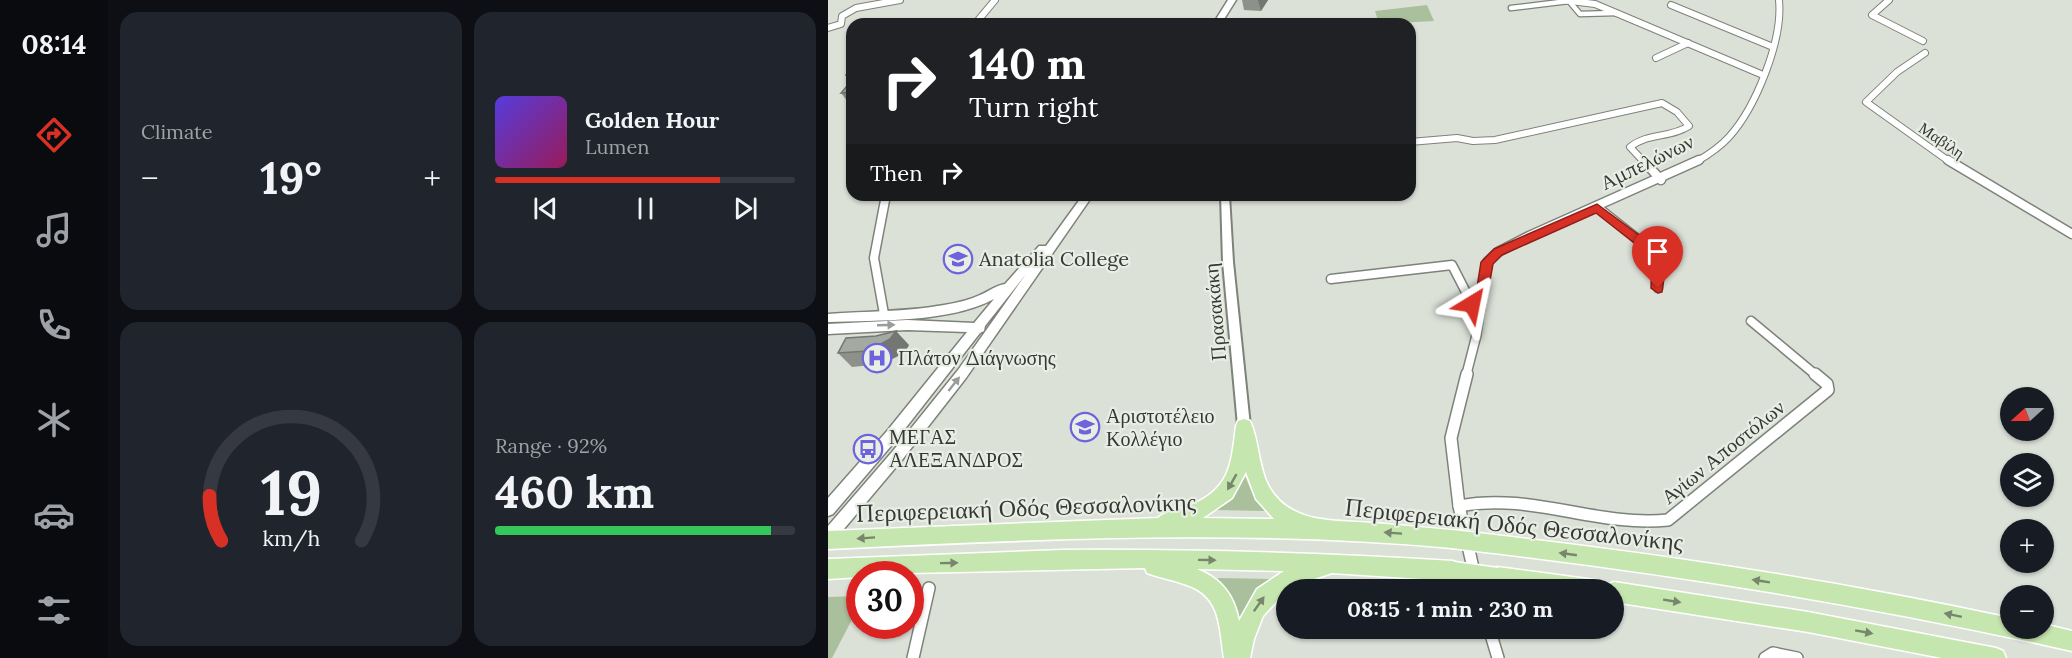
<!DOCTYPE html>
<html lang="en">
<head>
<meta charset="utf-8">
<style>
  :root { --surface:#171b24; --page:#20242c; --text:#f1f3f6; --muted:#9ea1a6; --line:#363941; --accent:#d93025 }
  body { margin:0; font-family:Lora,serif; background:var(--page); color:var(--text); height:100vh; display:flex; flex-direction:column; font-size:22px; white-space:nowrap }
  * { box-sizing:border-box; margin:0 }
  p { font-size:20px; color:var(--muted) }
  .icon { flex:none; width:33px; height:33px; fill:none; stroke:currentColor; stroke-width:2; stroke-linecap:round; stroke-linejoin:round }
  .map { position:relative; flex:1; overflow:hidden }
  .drawer { display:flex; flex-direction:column; gap:12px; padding:12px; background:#0d0f14; width:720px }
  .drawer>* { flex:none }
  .hud { position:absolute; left:18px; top:18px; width:570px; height:183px; border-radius:18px; box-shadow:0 2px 4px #0004; background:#202124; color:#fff; overflow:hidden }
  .needle { width:39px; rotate:249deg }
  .buttons { position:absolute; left:1172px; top:387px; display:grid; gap:12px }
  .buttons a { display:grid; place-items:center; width:54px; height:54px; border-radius:50%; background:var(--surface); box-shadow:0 2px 4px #0004; font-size:30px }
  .speed { position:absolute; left:18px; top:561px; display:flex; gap:12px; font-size:30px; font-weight:700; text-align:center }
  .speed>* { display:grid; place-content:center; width:78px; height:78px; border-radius:50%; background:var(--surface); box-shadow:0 2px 4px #0004; line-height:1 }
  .speed .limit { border:9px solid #d22; background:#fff; color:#111 }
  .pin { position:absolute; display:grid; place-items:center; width:51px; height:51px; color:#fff; margin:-62px -26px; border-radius:50% 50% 50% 0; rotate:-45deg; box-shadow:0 0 6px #0007 }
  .pin .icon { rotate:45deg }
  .me { position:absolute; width:66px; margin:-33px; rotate:35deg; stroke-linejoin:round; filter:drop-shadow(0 0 4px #0008) }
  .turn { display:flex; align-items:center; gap:21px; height:126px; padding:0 24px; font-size:27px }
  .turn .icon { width:78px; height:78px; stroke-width:2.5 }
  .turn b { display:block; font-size:42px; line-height:51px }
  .then { display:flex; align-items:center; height:57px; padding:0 24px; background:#0003; gap:12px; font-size:22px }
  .big { font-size:45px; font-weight:700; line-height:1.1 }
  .drawer .card { flex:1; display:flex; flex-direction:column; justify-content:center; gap:9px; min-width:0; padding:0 21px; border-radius:18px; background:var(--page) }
  .drawer .dial { align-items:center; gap:0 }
  .dial svg { height:156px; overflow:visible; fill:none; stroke:var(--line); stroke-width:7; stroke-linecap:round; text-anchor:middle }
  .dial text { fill:var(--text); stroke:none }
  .song { display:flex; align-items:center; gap:18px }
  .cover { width:72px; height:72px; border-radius:9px; background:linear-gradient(135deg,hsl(250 70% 55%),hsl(330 70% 35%)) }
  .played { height:6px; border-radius:3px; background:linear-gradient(90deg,var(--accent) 75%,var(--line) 75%) }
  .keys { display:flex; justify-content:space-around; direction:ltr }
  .heat { display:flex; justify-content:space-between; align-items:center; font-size:33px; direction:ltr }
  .charge { height:9px; border-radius:4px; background:linear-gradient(90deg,#34c759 92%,var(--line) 0) }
  .drawer .tiles { flex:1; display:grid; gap:12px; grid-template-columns:repeat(2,1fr) }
  .trip { position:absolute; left:448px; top:579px; width:348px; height:60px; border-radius:30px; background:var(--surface); box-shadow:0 2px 4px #0004; font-weight:700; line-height:60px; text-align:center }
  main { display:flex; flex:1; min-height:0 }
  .dock { display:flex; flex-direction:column; width:108px; justify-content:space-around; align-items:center; background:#090b0e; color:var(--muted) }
  .dock .icon { width:42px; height:42px }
  .dock .on { color:var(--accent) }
  .dock b { font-size:27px; color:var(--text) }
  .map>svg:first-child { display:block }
</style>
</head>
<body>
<main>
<nav class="dock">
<b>08:14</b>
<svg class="icon on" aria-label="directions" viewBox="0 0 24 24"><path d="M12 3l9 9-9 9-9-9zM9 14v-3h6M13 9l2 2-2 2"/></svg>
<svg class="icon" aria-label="music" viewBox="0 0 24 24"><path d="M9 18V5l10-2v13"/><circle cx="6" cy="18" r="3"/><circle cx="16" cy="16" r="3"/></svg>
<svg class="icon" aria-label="phone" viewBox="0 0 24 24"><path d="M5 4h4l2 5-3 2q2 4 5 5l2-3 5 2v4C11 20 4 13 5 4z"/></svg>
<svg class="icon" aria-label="climate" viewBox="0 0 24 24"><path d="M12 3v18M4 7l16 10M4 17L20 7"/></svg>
<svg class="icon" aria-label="car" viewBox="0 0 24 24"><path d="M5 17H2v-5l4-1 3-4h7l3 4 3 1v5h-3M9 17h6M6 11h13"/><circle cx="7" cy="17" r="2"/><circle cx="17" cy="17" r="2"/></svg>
<svg class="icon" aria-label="filters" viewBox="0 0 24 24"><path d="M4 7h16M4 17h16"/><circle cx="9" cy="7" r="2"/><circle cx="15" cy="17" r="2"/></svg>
</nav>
<section class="drawer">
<div class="tiles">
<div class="card"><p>Climate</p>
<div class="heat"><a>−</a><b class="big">19°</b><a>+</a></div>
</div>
<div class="card">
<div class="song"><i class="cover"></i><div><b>Golden Hour</b><p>Lumen</p></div></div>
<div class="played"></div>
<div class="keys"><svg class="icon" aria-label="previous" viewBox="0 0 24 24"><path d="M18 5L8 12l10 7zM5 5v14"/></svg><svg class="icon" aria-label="pause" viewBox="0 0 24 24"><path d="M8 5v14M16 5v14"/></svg><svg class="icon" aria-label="next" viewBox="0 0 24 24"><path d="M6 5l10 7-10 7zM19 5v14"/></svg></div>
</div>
<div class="card dial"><svg viewBox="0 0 100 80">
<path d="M14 69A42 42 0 1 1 86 69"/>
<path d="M14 69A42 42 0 0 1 8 46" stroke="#d93025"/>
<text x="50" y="56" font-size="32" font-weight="700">19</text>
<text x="50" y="72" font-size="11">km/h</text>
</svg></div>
<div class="card"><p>Range · 92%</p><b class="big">460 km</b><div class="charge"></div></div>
</div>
</section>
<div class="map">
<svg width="1244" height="658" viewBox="0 0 1244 658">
  <rect width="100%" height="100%" fill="#dce1d8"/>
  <!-- green -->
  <g fill="#aabf9c">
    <polygon points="599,5 606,21 551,24 547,11"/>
    <polygon points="416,474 426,497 438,511 387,510 396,502"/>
    <polygon points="390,579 390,578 444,579 411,622 400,592"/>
    <polygon points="31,596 31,606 4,658 0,658 0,597"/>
  </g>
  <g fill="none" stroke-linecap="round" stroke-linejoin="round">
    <!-- pedestrian casing -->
    <g stroke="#7d827a" stroke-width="7">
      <polyline id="pedestrian" points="683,8 741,1 752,14 788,13"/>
    </g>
    <!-- minor-far2 casing -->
    <g stroke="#7d827a" stroke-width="8">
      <g id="minor-far2">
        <polyline points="734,0 767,4 935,75"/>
        <polyline points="1061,0 1044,15 1095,41"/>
        <polyline points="843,5 945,47"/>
        <polyline points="147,24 167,0"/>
        <polyline points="0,28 13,24 14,16 28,8 72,0"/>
        <polyline points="1097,53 1069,72 1038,102 1122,162"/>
        <polyline points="828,58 860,43"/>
        <path d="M582,142L629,138L645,141L667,140L834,103L849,112L861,126C843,138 819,133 802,147L816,162"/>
        <path d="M868,162C880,155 892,147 901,137C928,107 955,40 951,0"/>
      </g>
    </g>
    <!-- minor-far1 casing -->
    <g stroke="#7d827a" stroke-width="11">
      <g id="minor-far1">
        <polyline points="815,160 833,180"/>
        <polyline points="1120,160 1244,234"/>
        <polyline points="769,207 830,255 830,288"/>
        <polyline points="503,279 624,265 642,300 651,311"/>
        <polyline points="56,314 46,258 58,195"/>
        <polyline points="923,321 989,376"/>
        <polyline points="638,376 648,337 659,262 670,252 701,236 871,160"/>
      </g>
    </g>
    <!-- minor casing -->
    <g stroke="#7d827a" stroke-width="14">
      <g id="minor">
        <polyline points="639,374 623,438 631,506 650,590"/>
        <path d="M631,506C704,492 767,527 840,520L1000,390L999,384L987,374"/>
        <polyline points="661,628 670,658"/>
        <polyline points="85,658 101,588"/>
        <polyline points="937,658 945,653 969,658"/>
      </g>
    </g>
    <!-- tertiary casing -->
    <g stroke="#7d827a" stroke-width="4">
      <polygon id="tertiary" points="393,195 401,195 405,262 422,426 420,430 416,431 412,430 410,426 395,262"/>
    </g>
    <!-- secondary casing -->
    <g stroke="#7d827a" stroke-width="3">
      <g id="secondary">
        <polygon points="400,0 408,0 393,24 385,24"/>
        <path d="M255,195H265L138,378L74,460L5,542L0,544V526L64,452L130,370L198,274L157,326L156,331L152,333L69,439L5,514L0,516V498L59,431L139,332L79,330L0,334V324L79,320L146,323L166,299C122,323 49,320 0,322V314C38,311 78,312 116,305C128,303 141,300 152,295C160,292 168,285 177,284L211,246H218Z"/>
      </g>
    </g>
    <!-- trunk casing -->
    <g stroke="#fff" stroke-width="3">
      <g id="trunk">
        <path d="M416,419L422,421C431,440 430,465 440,485C461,525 508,520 546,523C572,525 598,528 624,530L631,533L633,539L631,545L624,548C416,529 209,539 0,549V531L330,518C337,511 351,510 361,506C402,489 403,466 408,426L410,421ZM418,472L428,499L446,519L375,518L404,498Z"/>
        <path d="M666,535C839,555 1011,581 1182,618V628H1215V624L1244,631V651C1054,608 860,576 666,553L659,550L657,544L659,538Z"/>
        <path d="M234,550C365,549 495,553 625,561L632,564L635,571L632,578L625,581L504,573L477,582L459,590L435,616L426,639L422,658H396C391,628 394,597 359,585C346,580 332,578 319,573L317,568L32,574V577L0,579V559ZM369,569L456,571L429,589L411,621C406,594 393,579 369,569Z"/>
        <path d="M669,567L767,580L774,583L777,590C745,590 690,595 662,584L659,577L662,570Z"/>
        <polygon points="786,582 980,612 1168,648 1175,651 1178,658 1114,658 980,632 786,602 786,590 777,590 779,585"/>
      </g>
    </g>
    <!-- pedestrian -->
    <use href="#pedestrian" stroke="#fff" stroke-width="4.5"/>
    <!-- minor-far2 -->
    <use href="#minor-far2" stroke="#fff" stroke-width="6"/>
    <!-- minor-far1 -->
    <use href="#minor-far1" stroke="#fff" stroke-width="8"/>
    <!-- minor -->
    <use href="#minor" stroke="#fff" stroke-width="11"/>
    <!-- tertiary -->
    <use href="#tertiary" fill="#fff" fill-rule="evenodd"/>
    <!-- secondary -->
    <use href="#secondary" fill="#fff" fill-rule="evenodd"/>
    <!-- trunk -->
    <use href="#trunk" fill="#c6e6b0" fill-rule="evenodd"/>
    <!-- trunk-bridge casing -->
    <g stroke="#fff" stroke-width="21" stroke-linecap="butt">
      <g id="trunk-bridge">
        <polyline points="624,539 666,544"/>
        <polyline points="625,571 669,577"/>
      </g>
    </g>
    <!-- trunk-bridge -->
    <use href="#trunk-bridge" stroke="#c6e6b0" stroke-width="18"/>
  </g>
  <!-- wall -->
  <g fill="#8d918a">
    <polygon points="414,0 440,0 433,11 416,10"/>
    <polygon points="24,73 24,107 13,93 23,81 18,75"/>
    <polygon points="81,345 76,353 54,364 24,367 10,353"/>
  </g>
  <!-- shaded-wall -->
  <g fill="#737671">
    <polygon points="430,0 440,0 433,11"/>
    <polygon points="68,331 81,345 76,353 54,364 40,351"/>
  </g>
  <!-- building -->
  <g fill="#a4a9a1" stroke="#737671" stroke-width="1.5">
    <polygon points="24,73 24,79 18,75"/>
    <polygon points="24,80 24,92 13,93"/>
    <polygon points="68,331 62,339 40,351 10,353 18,338 48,336"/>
  </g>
  <!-- one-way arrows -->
  <defs><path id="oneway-solid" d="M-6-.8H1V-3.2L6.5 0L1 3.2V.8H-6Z" transform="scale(1.5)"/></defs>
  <g fill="#9a9c9a">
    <use href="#oneway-solid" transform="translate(58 325) rotate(-2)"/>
    <use href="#oneway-solid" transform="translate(126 384) rotate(-52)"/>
  </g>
  <g fill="#77866c">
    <use href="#oneway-solid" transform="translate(404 482) rotate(120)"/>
    <use href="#oneway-solid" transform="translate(565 533) rotate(-176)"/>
    <use href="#oneway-solid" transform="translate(38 538) rotate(176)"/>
    <use href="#oneway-solid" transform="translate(740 554) rotate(-172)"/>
    <use href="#oneway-solid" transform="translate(379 560) rotate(1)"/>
    <use href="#oneway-solid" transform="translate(121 563) rotate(-1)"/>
    <use href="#oneway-solid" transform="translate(933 581) rotate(-171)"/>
    <use href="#oneway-solid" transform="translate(844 601) rotate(9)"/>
    <use href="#oneway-solid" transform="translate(431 604) rotate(-55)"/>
    <use href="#oneway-solid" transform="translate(1125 615) rotate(-168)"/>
    <use href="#oneway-solid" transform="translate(1036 632) rotate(10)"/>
  </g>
  <!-- route -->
  <polygon fill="#d93025" stroke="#8d1f18" stroke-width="1.5" points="769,204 834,252 838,264 834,292 830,293 823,288 824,257 768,213 674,255 665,264 656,314 647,314 640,308 640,301 647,300 653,262 666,249"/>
  <!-- icons -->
  <defs>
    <g id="school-ring" transform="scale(1.5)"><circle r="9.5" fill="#e9eee5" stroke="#6d63dd" stroke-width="1.5"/><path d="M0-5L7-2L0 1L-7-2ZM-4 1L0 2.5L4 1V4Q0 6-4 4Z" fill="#6d63dd"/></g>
    <g id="hospital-ring" transform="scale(1.5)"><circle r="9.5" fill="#e9eee5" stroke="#6d63dd" stroke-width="1.5"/><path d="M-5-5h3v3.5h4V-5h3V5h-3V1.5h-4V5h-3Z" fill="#6d63dd"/></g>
    <g id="bus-ring" transform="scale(1.5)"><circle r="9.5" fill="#e9eee5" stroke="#6d63dd" stroke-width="1.5"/><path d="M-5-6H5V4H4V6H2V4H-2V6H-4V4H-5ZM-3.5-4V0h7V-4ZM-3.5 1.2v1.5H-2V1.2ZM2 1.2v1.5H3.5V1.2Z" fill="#6d63dd"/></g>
  </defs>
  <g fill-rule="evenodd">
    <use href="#school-ring" x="130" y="259"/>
    <use href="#hospital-ring" x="49" y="358"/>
    <use href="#school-ring" x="257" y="427"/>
    <use href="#bus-ring" x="40" y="449"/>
  </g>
  <g text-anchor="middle" stroke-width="4.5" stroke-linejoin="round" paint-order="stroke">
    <!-- far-street labels -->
    <g font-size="16" fill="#363835" stroke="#e9eee5">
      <text transform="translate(1114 140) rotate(34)" y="6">Μαβίλη</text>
    </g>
    <!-- street labels -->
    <g font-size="20" fill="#363835" stroke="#e9eee5">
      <text transform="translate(819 162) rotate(-26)" y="7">Αμπελώνων</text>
      <text transform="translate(387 312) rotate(-95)" y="7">Πρασακάκη</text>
      <text transform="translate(895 452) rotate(-39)" y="7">Αγίων Αποστόλων</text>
    </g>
    <!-- poi labels -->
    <g font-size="20" fill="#363835" stroke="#e9eee5" text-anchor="start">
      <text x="151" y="266">Anatolia College</text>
      <text x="70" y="365">Πλάτον Διάγνωσης</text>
      <text x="278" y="423">Αριστοτέλειο<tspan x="278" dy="23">Κολλέγιο</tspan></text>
      <text x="61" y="444">ΜΕΓΑΣ<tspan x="61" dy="23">ΑΛΕΞΑΝΔΡΟΣ</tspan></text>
    </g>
    <!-- near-street labels -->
    <g font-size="24" fill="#363835" stroke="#e9eee5">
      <text transform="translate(198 508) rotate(-2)" y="8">Περιφερειακή Οδός Θεσσαλονίκης</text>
      <text transform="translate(686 525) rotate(6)" y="8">Περιφερειακή Οδός Θεσσαλονίκης</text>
    </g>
  </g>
</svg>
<div class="buttons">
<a><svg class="needle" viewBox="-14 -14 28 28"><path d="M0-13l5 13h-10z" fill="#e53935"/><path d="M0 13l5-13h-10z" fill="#9ea1a6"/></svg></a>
<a><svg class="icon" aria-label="layers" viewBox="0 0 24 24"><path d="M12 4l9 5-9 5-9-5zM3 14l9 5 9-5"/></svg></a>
<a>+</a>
<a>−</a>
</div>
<div class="speed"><div class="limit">30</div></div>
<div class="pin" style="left:830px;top:288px;background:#d93025"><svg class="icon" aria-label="arrive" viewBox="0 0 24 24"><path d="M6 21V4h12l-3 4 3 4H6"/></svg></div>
<svg class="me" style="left:644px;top:304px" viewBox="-20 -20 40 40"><path d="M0-17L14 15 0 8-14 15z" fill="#d93025" stroke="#fff" stroke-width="4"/></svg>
<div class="trip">08:15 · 1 min · 230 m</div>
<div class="hud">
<div class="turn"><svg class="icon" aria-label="right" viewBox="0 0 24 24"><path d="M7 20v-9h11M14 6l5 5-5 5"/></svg><div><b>140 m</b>Turn right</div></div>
<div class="then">Then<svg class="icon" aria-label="right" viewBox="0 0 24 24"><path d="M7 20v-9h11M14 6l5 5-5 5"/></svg></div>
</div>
</div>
</main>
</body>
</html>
